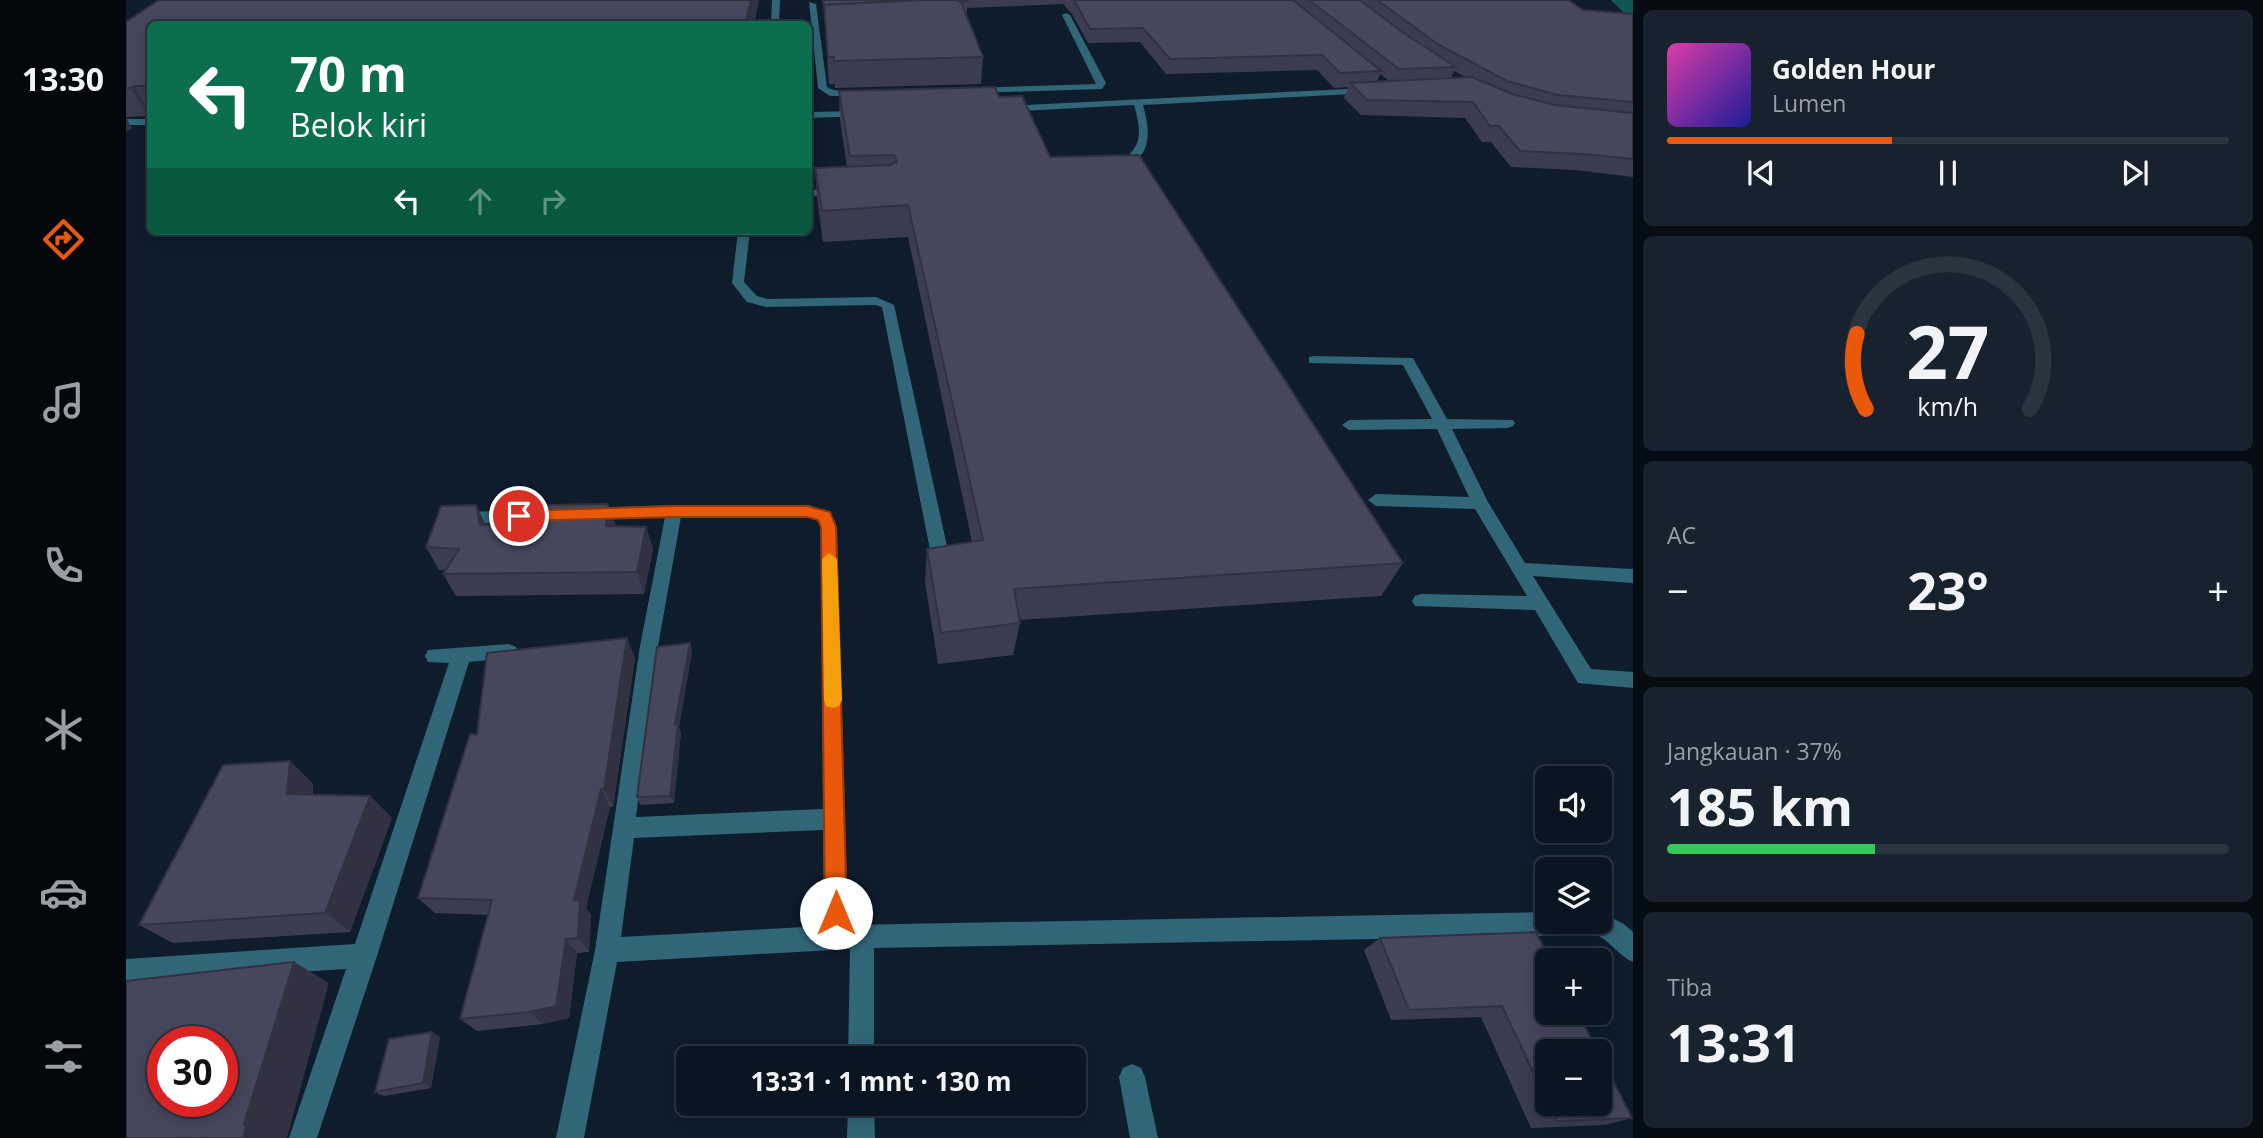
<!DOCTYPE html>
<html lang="id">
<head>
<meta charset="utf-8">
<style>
  :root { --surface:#0a1521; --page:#18222e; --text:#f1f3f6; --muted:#999fa5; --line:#2a343f; --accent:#ea580c }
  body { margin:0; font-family:"Open Sans",sans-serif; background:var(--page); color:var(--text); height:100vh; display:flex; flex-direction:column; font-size:26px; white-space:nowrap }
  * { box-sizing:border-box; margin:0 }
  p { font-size:23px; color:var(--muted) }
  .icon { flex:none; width:38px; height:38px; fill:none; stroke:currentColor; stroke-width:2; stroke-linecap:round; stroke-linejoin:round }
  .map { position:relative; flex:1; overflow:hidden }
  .sheet { display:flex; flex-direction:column; gap:10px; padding:10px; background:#060c12; width:630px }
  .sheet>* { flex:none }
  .guide { position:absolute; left:21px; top:21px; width:665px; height:214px; border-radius:10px; box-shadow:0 4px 18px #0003,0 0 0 2px var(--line); background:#0b6e4f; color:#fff; overflow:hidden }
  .tools { position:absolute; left:1409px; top:766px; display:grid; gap:14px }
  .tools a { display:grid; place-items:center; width:77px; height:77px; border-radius:10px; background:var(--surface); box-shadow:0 4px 18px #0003,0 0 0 2px var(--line); font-size:35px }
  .speed { position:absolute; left:21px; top:1026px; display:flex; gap:14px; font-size:35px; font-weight:700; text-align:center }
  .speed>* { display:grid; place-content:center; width:91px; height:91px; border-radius:50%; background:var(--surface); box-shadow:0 4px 18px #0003,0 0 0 2px var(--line); line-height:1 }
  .speed .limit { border:10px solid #d22; background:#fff; color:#111 }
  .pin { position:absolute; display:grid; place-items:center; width:60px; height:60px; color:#fff; margin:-30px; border:4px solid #fff; border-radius:50%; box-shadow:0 2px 7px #0007 }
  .me { position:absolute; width:77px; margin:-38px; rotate:0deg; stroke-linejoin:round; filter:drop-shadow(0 0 5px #0008) }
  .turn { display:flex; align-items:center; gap:24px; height:147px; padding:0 28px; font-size:32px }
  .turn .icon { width:91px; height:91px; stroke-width:2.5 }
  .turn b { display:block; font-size:49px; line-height:60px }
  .lanes { display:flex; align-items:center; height:66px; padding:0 28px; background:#0003; justify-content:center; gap:35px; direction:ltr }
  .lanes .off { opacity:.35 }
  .big { font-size:52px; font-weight:700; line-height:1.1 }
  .sheet .card { flex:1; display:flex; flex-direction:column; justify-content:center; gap:10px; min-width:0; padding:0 24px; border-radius:10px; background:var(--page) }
  .sheet .dial { align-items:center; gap:0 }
  .dial svg { height:182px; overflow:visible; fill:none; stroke:var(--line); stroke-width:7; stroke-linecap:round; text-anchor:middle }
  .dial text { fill:var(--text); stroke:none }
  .song { display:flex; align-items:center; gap:21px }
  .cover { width:84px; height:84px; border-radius:10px; background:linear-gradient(135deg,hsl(320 70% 55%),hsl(240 70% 35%)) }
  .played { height:7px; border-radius:4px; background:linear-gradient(90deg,var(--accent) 40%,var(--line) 40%) }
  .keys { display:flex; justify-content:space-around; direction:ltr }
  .heat { display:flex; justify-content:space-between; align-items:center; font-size:38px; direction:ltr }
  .charge { height:10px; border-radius:5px; background:linear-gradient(90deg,#34c759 37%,var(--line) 0) }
  .trip { position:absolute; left:550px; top:1046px; width:410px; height:70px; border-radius:10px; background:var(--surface); box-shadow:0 4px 18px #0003,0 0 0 2px var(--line); font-weight:700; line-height:70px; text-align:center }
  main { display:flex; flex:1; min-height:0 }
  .tab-bar { display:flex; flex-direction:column; width:126px; justify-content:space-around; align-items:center; background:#04080d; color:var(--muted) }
  .tab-bar .icon { width:49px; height:49px }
  .tab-bar .on { color:var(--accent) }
  .tab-bar b { font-size:32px; color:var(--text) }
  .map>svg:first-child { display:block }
</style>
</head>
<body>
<main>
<nav class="tab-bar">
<b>13:30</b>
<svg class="icon on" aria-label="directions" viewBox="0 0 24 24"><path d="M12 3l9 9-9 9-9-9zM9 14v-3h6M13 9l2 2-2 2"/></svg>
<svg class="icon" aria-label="music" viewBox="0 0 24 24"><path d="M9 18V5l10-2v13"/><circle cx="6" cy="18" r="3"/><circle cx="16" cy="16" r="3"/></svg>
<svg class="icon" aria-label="phone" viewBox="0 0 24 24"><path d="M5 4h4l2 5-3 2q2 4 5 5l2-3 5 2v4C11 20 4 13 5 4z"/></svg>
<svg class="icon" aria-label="climate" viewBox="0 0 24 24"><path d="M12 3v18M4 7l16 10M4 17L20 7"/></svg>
<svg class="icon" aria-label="car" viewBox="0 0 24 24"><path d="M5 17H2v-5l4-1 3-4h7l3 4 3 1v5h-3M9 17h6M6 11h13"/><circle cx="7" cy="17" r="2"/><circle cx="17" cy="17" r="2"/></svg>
<svg class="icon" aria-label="filters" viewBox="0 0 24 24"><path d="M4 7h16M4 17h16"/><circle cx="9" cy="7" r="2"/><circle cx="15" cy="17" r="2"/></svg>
</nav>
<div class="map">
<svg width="1507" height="1138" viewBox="0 0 1507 1138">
  <rect width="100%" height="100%" fill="#0e1c2c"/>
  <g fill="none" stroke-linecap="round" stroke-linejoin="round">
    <!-- river -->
    <polygon fill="#115554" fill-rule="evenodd" points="1485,0 1507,0 1507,15 1497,12"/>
    <!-- minor -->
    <g fill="#316678" fill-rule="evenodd">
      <polygon points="646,0 654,0 653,24 645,24"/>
      <path d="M683,2L690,4L701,87C713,95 730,87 742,94L740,96H704L692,88Z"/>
      <polygon points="940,13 944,15 980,83 976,89 845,93 843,91 848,88 970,84 936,15"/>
      <path d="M1242,88L1245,89V93L1017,105C1026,137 1025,159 990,172L985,169L986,167C1016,149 1017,137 1008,105L878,112L873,109L878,106Z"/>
      <polygon points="741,111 743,113 738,116 682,118 682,112"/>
      <rect x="0" y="119" width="24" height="6"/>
      <polygon points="682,190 715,189 720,192 715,195 682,196"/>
      <polygon points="612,231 624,231 618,282 631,296 641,299 750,297 768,305 824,560 821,565 809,565 806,560 756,307 749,305 640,307 621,302 606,283"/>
      <polygon points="1188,356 1287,358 1321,419 1387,420 1389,423 1387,426 1382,428 1326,429 1362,502 1399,563 1507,569 1507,583 1407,576 1465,669 1507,672 1507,688 1452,683 1409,610 1289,606 1286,601 1289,596 1295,594 1401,596 1349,509 1250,506 1242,500 1250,494 1343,497 1311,429 1223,430 1216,425 1223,420 1306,419 1277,365 1183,363 1183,357"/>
      <path d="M548,505H682L704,512L711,527L722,925L1421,912V922H1474V912L1498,924L1507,932V962C1493,956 1485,942 1471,935L748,948V1059H722L724,949L491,962L458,1138H430L469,950L514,646L539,517L341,524L333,518L341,512ZM555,517H682L691,520L695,527L697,809L510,817L532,646ZM697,830L698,926L495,937L508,838Z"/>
      <polygon points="383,644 390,647 392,652 390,657 343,662 251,956 191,1138 163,1138 220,969 0,983 0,959 229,944 323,663 302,662 299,656 302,650"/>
      <polygon points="1006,1064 1015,1068 1019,1077 1032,1138 1004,1138 993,1077 997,1068"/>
      <polygon points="722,1104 748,1104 749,1138 721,1138"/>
    </g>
  </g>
  <!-- wall -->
  <g fill="#3c3c50" fill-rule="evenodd">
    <polygon points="33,0 633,0 628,24 24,24 24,114 22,116 0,117 0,22"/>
    <path d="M697,0H1442L1457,10L1507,14V177L1449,170L1385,167L1365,142H1356L1339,118L1235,115L1218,98L1222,87L1208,88L1191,70L1040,74L1014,42L962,43L946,14L937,4L841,8V16L857,57L855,84L709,88V84H703ZM1328,71L1339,77L1325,78ZM1254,74L1263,81L1251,82Z"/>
    <polygon points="713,91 873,97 1277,563 1255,596 893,620 894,623 887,655 812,664 799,582 801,549 846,542 782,237 697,242 691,198 689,168 721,167 714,120"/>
    <polygon points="482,504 490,526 520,527 527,549 518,594 330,596 317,574 320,570 313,570 300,547 360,525 410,525"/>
    <polygon points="564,643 566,652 553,727 555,732 548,803 514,805 511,797"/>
    <polygon points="509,658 487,807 484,807 460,908 465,915 463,952 451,953 443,1018 417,1024 351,1031 334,1019 362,915 309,913 292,898 351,735"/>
    <polygon points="164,761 187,784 187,795 244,796 266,818 224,932 47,943 13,925"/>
    <polygon points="1410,932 1421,1052 1421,1104 1474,1104 1506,1118 1479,1125 1405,1128 1355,1017 1265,1020 1238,950 1254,938"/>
    <polygon points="306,1032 314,1037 305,1088 258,1096 249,1092"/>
  </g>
  <!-- shaded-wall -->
  <g fill="#313141">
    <polygon points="625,0 633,0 628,24 619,24"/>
    <polygon points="8,86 24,112 24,114 22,116 5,88"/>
    <polygon points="0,118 6,128 0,132"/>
    <polygon points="482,504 490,526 480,526"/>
    <polygon points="350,505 361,527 354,525"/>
    <polygon points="520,527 527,549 518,594 511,572"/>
    <polygon points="501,638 509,658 487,807 478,789"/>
    <polygon points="564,643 566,652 553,727 555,732 548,803 544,796 549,724"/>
    <polygon points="164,761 187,784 185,816 161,794"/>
    <polygon points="475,789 484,807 460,908 465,915 463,952 452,938 448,900"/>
    <polygon points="244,796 266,818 224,932 199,913"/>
    <polygon points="440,939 451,953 443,1018 417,1024 403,1012"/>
    <polygon points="168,962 203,983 161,1138 117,1138 118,1124"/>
    <polygon points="306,1032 314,1037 305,1088 297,1083"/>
  </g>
  <!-- building -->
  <g fill="#46465d" stroke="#313141" stroke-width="2" fill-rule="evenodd">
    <polygon points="33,0 625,0 619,24 24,24 24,86 8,86 5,88 0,88 0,22"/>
    <polygon points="697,0 796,0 698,5 698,6"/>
    <polygon points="796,0 831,0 835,2 857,57 708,61 708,57 702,57 698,5"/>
    <polygon points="831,0 841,0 842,2 835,2"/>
    <polygon points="948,0 1167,0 1255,71 1214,73 1196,55 1044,59 1017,28 964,29"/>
    <polygon points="1183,0 1234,0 1276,32 1330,67 1273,69"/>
    <polygon points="1251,0 1442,0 1457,10 1507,14 1507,102 1432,95 1381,81 1313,45"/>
    <polygon points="1346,77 1386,94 1429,105 1507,113 1507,159 1458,154 1394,151 1373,126 1364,126 1347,102 1241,100 1224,83"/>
    <polygon points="869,87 873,97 896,96 924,157 1013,155 1277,563 888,589 894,623 815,633 801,549 857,540 782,205 696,211 689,168 764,165 771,162 768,155 724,156 713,91"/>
    <polygon points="482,504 480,526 520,527 511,572 317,574 333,549 300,547 315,506 350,505 354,525 410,525 415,505"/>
    <polygon points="501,638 478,789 475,789 448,900 454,900 452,938 440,939 430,1006 403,1012 334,1019 366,900 292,898 344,734 351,735 361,653"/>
    <polygon points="564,643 549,724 552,724 544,796 511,797 531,647"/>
    <polygon points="164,761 161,794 244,796 199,913 13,925 97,765"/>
    <polygon points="1410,932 1425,961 1421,961 1421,1013 1452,1013 1472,1052 1421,1052 1421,1102 1376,1006 1283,1010 1254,938"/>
    <path d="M168,962L118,1124L120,1127L117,1138H0V981ZM37,1041H96V1101H37Z"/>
    <polygon points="306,1032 297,1083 249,1092 263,1039"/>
    <polygon points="1474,1055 1506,1118 1430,1121 1422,1104 1474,1104"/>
  </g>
  <!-- route -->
  <polygon fill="#ea580c" stroke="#983908" stroke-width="2" points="548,506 681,506 704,512 710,527 721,913 717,921 710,924 702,921 699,913 695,527 692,520 681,517 548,517 393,521 385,516 393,511"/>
  <!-- slow -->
  <polygon fill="#f59e0b" points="703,553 711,559 716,700 713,706 707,708 700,706 698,700 696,559"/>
</svg>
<div class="tools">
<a><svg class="icon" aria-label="sound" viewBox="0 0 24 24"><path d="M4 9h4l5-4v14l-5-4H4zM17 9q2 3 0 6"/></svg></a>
<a><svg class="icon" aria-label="layers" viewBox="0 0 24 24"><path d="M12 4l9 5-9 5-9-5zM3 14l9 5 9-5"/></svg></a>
<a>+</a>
<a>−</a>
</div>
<div class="speed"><div class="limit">30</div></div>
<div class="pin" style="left:393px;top:516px;background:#d93025"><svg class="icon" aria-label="arrive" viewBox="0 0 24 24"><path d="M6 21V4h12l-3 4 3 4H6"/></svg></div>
<svg class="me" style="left:710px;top:913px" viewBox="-20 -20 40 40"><circle r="19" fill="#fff"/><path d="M0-13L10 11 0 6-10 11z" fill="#ea580c"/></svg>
<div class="trip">13:31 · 1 mnt · 130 m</div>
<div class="guide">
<div class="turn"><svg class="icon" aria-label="left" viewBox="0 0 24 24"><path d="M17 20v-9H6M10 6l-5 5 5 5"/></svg><div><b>70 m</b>Belok kiri</div></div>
<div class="lanes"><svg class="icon" aria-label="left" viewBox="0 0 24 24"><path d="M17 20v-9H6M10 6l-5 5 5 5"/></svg><svg class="icon off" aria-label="ahead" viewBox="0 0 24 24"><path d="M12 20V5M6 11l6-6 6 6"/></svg><svg class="icon off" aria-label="right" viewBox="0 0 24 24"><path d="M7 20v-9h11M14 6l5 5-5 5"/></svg></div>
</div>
</div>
<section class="sheet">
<div class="card">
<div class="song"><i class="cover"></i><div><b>Golden Hour</b><p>Lumen</p></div></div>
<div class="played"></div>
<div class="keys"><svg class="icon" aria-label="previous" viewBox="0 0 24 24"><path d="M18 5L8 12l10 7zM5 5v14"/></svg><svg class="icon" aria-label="pause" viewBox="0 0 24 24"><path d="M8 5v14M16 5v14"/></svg><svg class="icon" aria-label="next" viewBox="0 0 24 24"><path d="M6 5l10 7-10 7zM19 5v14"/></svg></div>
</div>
<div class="card dial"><svg viewBox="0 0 100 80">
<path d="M14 69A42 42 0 1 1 86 69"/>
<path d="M14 69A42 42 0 0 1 10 36" stroke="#ea580c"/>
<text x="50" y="56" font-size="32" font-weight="700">27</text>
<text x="50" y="72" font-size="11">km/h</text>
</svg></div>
<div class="card"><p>AC</p>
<div class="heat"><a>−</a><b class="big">23°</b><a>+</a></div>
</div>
<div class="card"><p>Jangkauan · 37%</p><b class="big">185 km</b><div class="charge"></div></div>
<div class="card"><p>Tiba</p><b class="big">13:31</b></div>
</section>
</main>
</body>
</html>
